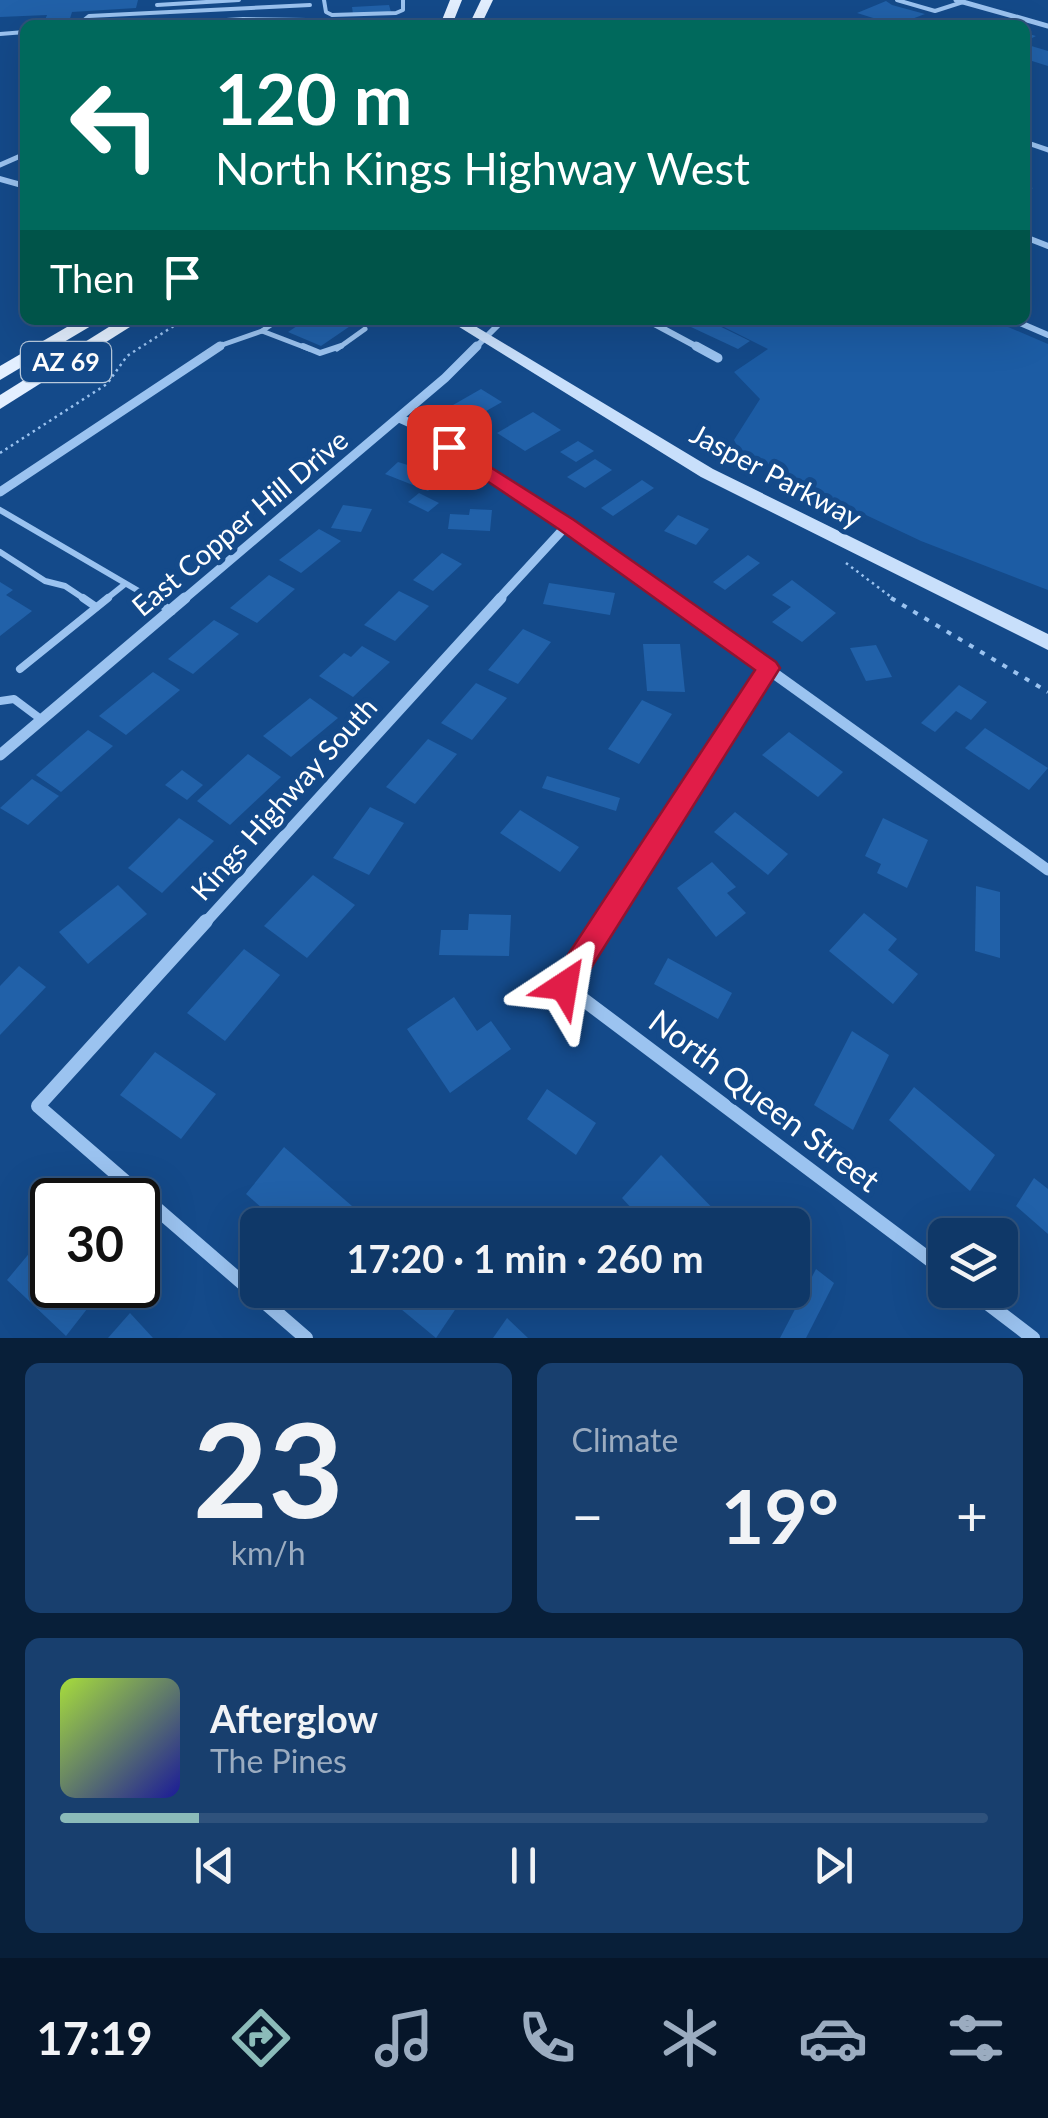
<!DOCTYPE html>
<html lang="en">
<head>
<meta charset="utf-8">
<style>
  :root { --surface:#0f3868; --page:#183f6e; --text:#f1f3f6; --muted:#9bacc0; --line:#2f527c; --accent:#8bbbb9 }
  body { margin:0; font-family:Lato,sans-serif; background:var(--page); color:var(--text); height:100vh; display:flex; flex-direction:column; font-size:38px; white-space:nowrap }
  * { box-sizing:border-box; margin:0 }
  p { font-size:32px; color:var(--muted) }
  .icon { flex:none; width:55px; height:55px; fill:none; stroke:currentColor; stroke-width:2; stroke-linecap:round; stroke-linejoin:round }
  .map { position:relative; height:1338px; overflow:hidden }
  .side { display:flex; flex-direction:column; gap:25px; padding:25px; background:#081f39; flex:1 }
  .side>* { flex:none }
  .banner { position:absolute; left:20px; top:20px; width:1010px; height:305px; border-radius:15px; box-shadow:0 10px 40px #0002,0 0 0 2px var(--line); background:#00695c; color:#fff; overflow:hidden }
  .buttons { position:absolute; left:928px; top:1218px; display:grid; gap:20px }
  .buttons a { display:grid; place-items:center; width:90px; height:90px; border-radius:15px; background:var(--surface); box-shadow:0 10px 40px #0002,0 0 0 2px var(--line); font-size:50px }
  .speed { position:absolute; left:30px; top:1178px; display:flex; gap:20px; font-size:50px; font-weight:700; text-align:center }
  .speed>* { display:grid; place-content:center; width:130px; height:130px; border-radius:50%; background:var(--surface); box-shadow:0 10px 40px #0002,0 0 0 2px var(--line); line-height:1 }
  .speed .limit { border:5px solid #111; border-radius:15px; background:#fff; color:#111 }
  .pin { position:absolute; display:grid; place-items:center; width:85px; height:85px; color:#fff; margin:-42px; border-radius:20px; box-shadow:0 5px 15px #0006 }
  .me { position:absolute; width:110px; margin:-55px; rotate:33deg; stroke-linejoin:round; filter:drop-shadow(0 0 8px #0008) }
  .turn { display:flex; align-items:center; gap:35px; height:210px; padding:0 30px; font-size:45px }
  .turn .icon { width:130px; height:130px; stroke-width:2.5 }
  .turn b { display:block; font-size:70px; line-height:85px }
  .then { display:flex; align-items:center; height:95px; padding:0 30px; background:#0003; gap:20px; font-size:38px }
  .big { font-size:75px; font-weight:700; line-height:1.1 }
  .side .card { flex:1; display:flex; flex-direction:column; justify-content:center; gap:15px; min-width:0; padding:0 35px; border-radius:15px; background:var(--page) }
  .side .dial { align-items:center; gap:0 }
  .dial b { font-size:130px; line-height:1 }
  .song { display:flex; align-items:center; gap:30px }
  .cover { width:120px; height:120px; border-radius:15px; background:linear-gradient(135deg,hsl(80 70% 55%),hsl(240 70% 35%)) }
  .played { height:10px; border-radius:5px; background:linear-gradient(90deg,var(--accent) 15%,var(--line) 15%) }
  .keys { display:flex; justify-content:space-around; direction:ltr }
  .heat { display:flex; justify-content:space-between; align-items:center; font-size:55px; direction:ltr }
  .side .tiles { flex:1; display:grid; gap:25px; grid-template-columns:1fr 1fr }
  .card:last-child { grid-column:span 2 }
  .trip { position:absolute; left:240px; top:1208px; width:570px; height:100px; border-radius:15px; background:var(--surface); box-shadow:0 10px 40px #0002,0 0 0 2px var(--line); font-weight:700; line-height:100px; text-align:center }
  .tab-bar { display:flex; height:160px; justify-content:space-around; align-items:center; background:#06162a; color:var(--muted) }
  .tab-bar .icon { width:70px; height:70px }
  .tab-bar .current { color:var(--accent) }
  .tab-bar b { font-size:45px; color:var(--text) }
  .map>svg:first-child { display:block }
</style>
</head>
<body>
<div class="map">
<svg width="1048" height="1338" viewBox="0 0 1048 1338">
  <rect width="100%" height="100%" fill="#144a8a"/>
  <!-- green -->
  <polygon fill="#1c5ca4" points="710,320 992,320 1048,344 1048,590 921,541 743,457 734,440 760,399 734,372 768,349"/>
  <!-- building -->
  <g fill="#2161a9">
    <polygon points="0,0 138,0 136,8 72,12 68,25 43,25 47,15 0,17"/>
    <polygon points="886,1 892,5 925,14 896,25 857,13"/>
    <polygon points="389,5 391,12 353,14 352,7"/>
    <polygon points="1025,33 1036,36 1026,41 1032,43 1028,45 1048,51 1048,66 1032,61 1025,65"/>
    <polygon points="306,320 359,320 321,346 288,332"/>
    <polygon points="676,320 707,320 750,341 738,349"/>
    <polygon points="481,389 502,402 474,418 453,405"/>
    <polygon points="533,412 561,430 525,451 497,433"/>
    <polygon points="578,441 594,451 576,462 560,452"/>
    <polygon points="420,457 451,468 428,491 385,474 398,462 411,466"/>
    <polygon points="595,459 612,470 585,488 567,477"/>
    <polygon points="642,480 654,488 613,516 601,508"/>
    <polygon points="419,493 439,503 428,512 408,502"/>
    <polygon points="343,505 372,509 361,532 331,528"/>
    <polygon points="470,509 492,510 490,531 448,529 450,514 469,515"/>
    <polygon points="678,515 709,529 696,545 664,531"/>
    <polygon points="319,529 341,541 301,573 279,560"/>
    <polygon points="442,553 462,564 433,591 413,580"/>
    <polygon points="748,555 760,563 725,590 713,582"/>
    <polygon points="269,575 295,589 257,623 230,608"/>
    <polygon points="792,580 836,613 802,642 772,622 791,607 772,595"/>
    <polygon points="0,582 13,590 6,595 32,611 0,636"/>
    <polygon points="549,583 615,593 610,615 543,604"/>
    <polygon points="399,591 429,606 395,641 364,625"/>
    <polygon points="214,620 239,634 193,674 168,659"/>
    <polygon points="523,629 551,642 518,684 488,670"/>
    <polygon points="643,644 680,644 685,692 647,691"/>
    <polygon points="876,645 892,677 866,681 850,648"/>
    <polygon points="362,646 390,662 353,697 319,676 344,653 351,657"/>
    <polygon points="153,672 180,690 126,735 99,716"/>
    <polygon points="476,683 507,698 472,740 441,723"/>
    <polygon points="959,685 987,702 971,720 956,711 935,732 921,723"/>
    <polygon points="310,698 338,718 291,757 263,736"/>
    <polygon points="642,700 672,714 639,764 608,749"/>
    <polygon points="985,728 1048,768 1029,790 965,748"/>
    <polygon points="88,730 113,746 61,792 36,775"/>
    <polygon points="789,732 843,772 818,797 762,755"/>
    <polygon points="428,739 457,754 415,804 386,787"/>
    <polygon points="248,754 281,777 230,825 197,801"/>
    <polygon points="182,770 203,785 187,800 165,785"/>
    <polygon points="547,776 620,798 616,811 542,788"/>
    <polygon points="32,779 59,796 28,825 0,808"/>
    <polygon points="370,807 404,823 369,875 333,858"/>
    <polygon points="520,810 579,847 560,872 500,833"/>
    <polygon points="735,812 788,854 768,875 714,832"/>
    <polygon points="179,818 214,841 162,893 128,868"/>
    <polygon points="883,818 928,840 907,888 877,873 881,864 865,856"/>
    <polygon points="712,862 736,887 727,893 746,913 716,937 677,888"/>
    <polygon points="313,875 355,905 307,958 264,926"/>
    <polygon points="118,885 147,914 88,964 59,932"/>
    <polygon points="976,886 1000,892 1000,958 975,951"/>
    <polygon points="864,913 897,939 888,950 918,974 893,1004 829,951"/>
    <polygon points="469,914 511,915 509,956 439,955 441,930 468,930"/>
    <polygon points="244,949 280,975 225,1041 187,1013"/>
    <polygon points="668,958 732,993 718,1019 654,984"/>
    <polygon points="19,966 46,987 0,1035 0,986"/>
    <polygon points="454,997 477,1031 491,1021 511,1049 450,1093 407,1029"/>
    <polygon points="852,1031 889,1055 853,1130 814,1105"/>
    <polygon points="155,1052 216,1094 181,1139 120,1095"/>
    <polygon points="914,1087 995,1155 970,1191 889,1120"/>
    <polygon points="547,1089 596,1123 576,1155 527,1119"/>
    <polygon points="284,1147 352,1206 338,1225 281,1225 246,1194"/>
    <polygon points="661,1155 724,1220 720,1225 647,1225 622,1198"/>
    <polygon points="1034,1178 1048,1189 1048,1234 1016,1206"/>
    <polygon points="42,1238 52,1247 52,1285 94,1285 101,1291 66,1336 7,1280"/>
    <polygon points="816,1269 834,1283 806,1338 780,1338"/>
    <polygon points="378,1290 458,1290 465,1295 436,1338"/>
    <polygon points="130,1313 153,1338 108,1338"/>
    <polygon points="507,1318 528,1338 493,1338"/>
  </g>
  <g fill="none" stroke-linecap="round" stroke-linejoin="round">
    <!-- path-far1 -->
    <g stroke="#9bc3f0" stroke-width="2.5" stroke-dasharray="2.5 4" stroke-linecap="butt">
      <polyline points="0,453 107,384 127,356 183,320"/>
      <polyline points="846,563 895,600"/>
    </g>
    <!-- path -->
    <polyline stroke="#9bc3f0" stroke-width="4" stroke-dasharray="5 8" stroke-linecap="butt" points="891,598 1048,692"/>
    <!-- service-far3 -->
    <g stroke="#9bc3f0" stroke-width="4">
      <polyline points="324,0 326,12 332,15 396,13 403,10 403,0"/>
      <polyline points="897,0 935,11 963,2"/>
      <polyline points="157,5 239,0"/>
      <polyline points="78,25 89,16 310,5"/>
      <polyline points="143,25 243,19 447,22"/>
      <polyline points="0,34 25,32"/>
    </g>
    <!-- service-far2 -->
    <g stroke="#9bc3f0" stroke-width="5">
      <polyline points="0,165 25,154"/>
      <polyline points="262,331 278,320"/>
      <polyline points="222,345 262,331 309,349"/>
      <polyline points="337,349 365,329"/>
    </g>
    <!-- service-far1 -->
    <g stroke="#9bc3f0" stroke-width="6">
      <polyline points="303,346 320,353 341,346"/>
      <polyline points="0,510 154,600"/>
      <polyline points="0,552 45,581 65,586 86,600"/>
      <polyline points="105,600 125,584"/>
    </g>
    <!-- service -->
    <g stroke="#9bc3f0" stroke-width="8">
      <polyline points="83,598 96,607"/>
      <polyline points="150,598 172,611"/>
      <polyline points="20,669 108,598"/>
      <polyline points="0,701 14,699 42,720"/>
    </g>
    <!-- minor-far4 -->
    <g stroke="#9bc3f0" stroke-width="5">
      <polyline points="956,0 1048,26"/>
      <polyline points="1025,142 1048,150"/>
    </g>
    <!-- minor-far3 -->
    <g stroke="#9bc3f0" stroke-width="6">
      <polyline points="1025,191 1029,188"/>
      <polyline points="1025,237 1048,246"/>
      <polyline points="647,320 701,349"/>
      <polyline points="1013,320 1048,335"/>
      <polyline points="216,349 222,345"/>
      <polyline points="474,349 503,320"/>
    </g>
    <!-- minor-far2 -->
    <g stroke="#9bc3f0" stroke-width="9">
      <polyline points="696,346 718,358"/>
      <polyline points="399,418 419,427 672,600"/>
      <polyline points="0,492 220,346"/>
      <polyline points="183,600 445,378 477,346"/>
      <polyline points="498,600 567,525"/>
    </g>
    <!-- minor-far1 -->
    <g stroke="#9bc3f0" stroke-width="11">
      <polyline points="669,598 1048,870"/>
      <polyline points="0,755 185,598"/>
      <polyline points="204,924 501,598"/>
      <polyline points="603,924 768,668"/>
    </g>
    <!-- minor -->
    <g stroke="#9bc3f0" stroke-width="14">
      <polyline points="206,921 38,1106 306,1338"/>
      <polyline points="605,921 564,985 945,1271"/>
      <polyline points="970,1290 1033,1338"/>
    </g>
    <!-- tertiary -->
    <polygon fill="#9bc3f0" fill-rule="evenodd" points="0,176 25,183 25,189 0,182"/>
    <!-- secondary -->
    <polygon fill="#c8dffb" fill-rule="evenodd" points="448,320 465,320 713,469 1048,634 1048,650 701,477"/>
    <!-- primary -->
    <g fill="#e3efff" fill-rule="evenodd">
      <polygon points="450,0 462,0 452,25 440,25"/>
      <polygon points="481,0 493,0 481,25 469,25"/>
      <polygon points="79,320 101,320 0,380 0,366"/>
      <polygon points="120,320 141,320 0,409 0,395"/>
    </g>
  </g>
  <!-- route -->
  <polygon fill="#e11d48" stroke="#92132f" stroke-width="2.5" points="449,441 574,520 776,662 780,668 574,995 564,999 554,995 549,986 554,976 755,670 560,530 442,451 440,447"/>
  <g text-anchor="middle" stroke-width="10" stroke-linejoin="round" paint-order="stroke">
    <!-- shield labels -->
    <rect fill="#144a8a" stroke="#b8c9dc" stroke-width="2.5" x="21" y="342" width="90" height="40" rx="8"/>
    <g font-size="25" font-weight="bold" fill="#fff">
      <text x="66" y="371">AZ 69</text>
    </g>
    <!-- street labels -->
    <g font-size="28" fill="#fff" stroke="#144a8a">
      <text transform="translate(776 476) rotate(28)" y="10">Jasper Parkway</text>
      <text transform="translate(240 523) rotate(-40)" y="10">East Copper Hill Drive</text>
      <text transform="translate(284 799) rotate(-48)" y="10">Kings Highway South</text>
    </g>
    <!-- near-street labels -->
    <g font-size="32" fill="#fff" stroke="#144a8a">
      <text transform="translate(764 1101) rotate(37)" y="11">North Queen Street</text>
    </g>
  </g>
</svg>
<div class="buttons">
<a><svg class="icon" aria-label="layers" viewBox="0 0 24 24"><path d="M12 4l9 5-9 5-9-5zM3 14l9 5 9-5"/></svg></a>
</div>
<div class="speed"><div class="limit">30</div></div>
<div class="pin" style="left:449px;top:447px;background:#d93025"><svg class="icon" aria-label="arrive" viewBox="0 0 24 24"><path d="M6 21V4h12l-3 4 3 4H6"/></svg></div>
<svg class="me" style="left:564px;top:986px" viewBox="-20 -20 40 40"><path d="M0-17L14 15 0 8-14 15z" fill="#e11d48" stroke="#fff" stroke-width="4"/></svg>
<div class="trip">17:20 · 1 min · 260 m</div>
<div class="banner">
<div class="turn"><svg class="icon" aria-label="left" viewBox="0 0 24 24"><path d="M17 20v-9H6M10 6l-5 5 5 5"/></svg><div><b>120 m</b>North Kings Highway West</div></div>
<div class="then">Then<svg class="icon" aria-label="arrive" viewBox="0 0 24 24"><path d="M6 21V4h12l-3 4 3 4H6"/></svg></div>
</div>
</div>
<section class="side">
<div class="tiles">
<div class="card dial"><b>23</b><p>km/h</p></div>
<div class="card"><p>Climate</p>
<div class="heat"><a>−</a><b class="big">19°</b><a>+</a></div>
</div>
<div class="card">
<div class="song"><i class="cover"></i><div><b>Afterglow</b><p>The Pines</p></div></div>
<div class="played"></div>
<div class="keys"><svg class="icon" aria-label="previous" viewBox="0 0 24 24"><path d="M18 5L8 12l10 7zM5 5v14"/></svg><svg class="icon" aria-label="pause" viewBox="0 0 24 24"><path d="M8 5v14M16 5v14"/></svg><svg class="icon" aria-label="next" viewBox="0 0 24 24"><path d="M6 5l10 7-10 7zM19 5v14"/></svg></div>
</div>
</div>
</section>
<nav class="tab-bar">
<b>17:19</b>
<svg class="icon current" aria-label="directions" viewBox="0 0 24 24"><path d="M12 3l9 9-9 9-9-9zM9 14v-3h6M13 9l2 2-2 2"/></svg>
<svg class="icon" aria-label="music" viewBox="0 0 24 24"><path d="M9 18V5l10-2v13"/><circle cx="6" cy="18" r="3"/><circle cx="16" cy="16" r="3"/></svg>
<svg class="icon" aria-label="phone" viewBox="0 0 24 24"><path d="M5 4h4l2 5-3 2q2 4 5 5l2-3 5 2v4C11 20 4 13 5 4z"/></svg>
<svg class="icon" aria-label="climate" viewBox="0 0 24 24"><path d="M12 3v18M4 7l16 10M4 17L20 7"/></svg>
<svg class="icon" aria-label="car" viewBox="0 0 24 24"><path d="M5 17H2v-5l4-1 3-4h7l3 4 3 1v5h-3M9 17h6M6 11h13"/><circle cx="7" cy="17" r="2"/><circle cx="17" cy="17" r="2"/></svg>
<svg class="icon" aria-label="filters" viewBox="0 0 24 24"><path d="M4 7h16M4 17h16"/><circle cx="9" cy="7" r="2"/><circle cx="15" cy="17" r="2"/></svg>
</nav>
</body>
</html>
